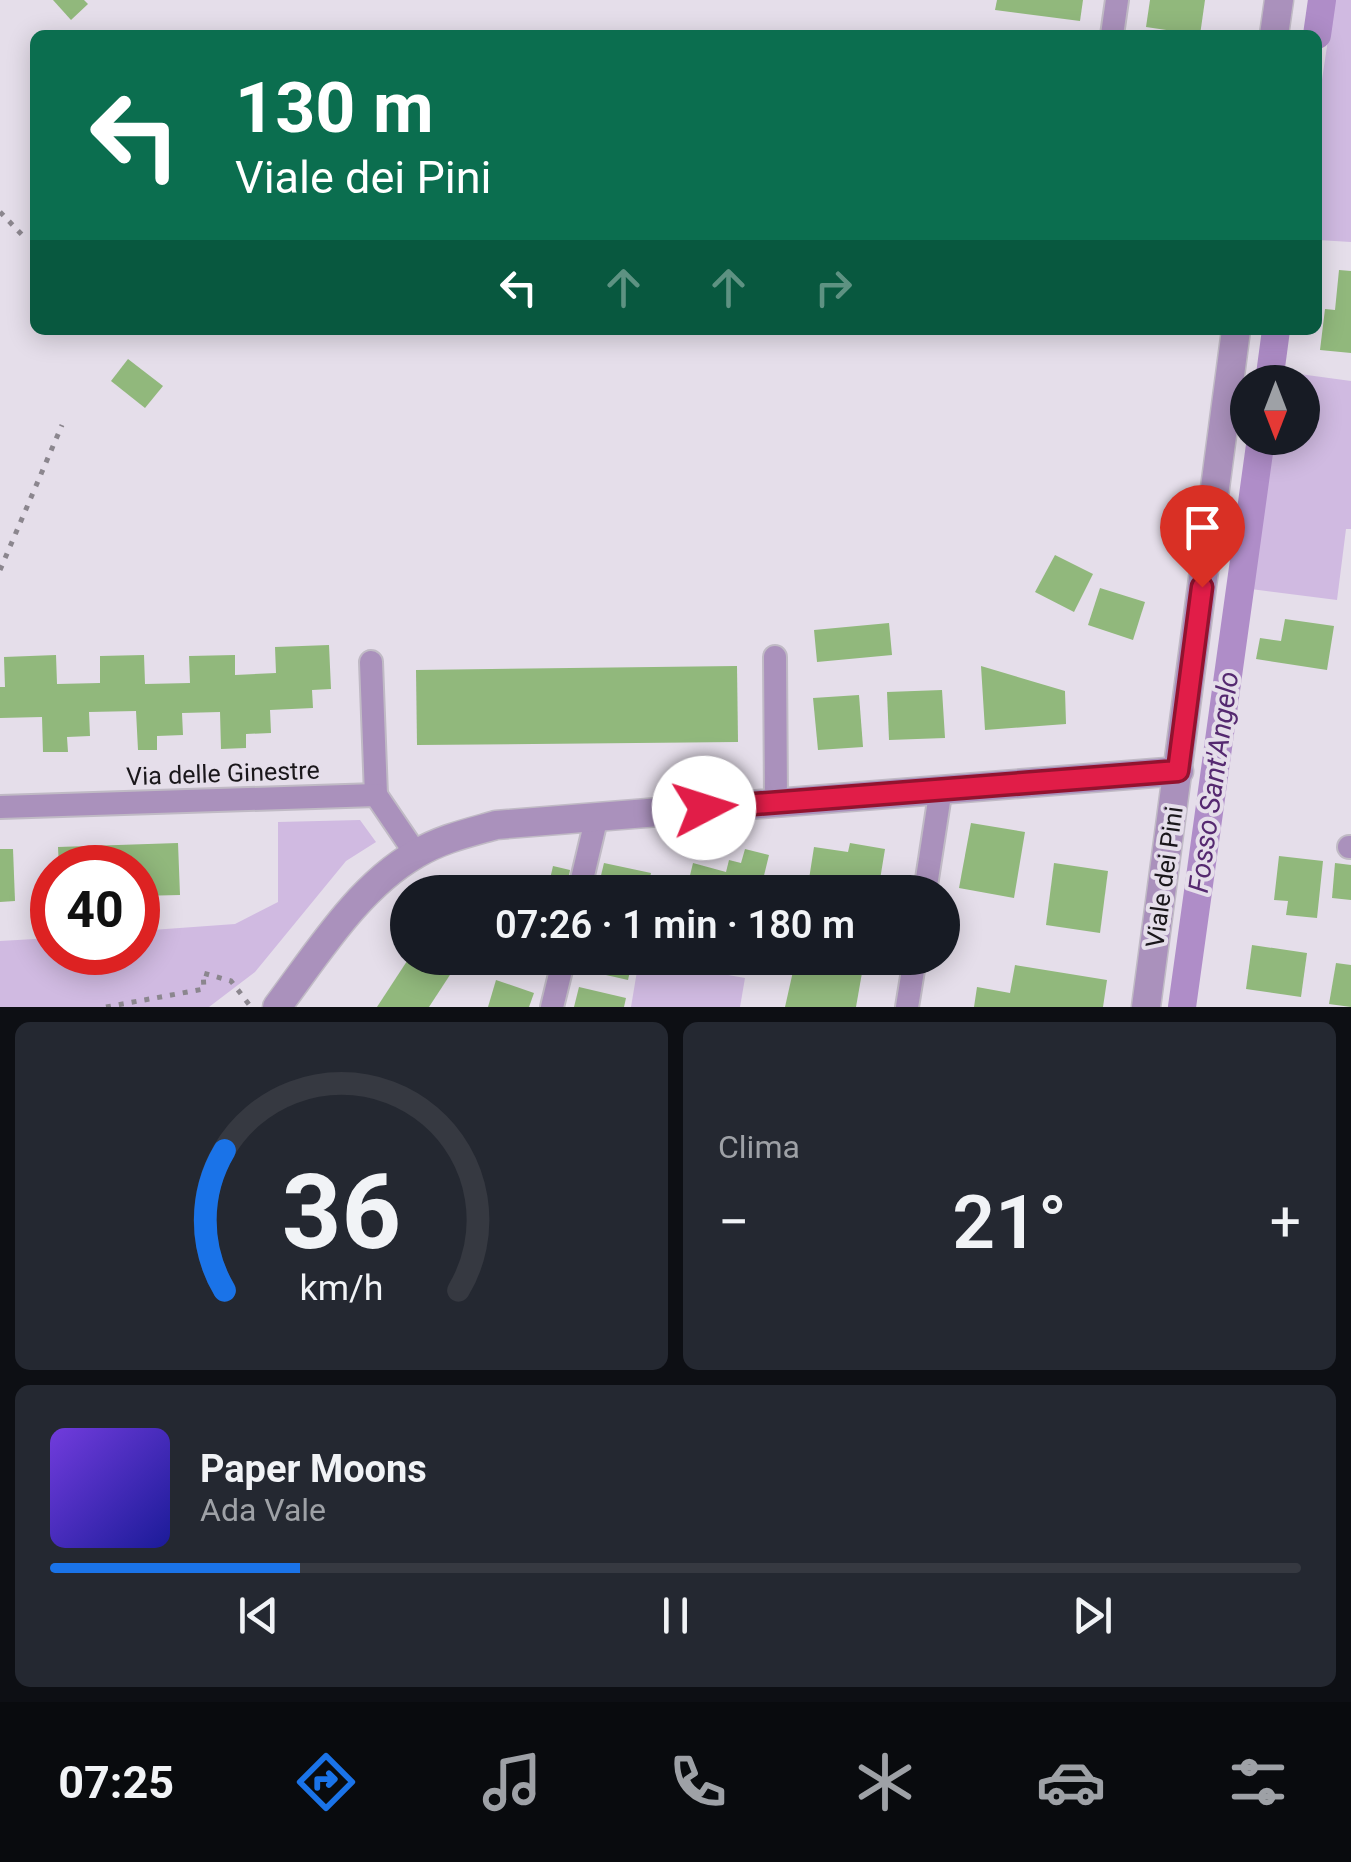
<!DOCTYPE html>
<html lang="it">
<head>
<meta charset="utf-8">
<style>
  :root { --surface:#171b24; --page:#242831; --text:#f1f3f6; --muted:#9ea1a6; --line:#363941; --accent:#1a73e8 }
  body { margin:0; font-family:Roboto,sans-serif; background:var(--page); color:var(--text); height:100vh; display:flex; flex-direction:column; font-size:38px; white-space:nowrap }
  * { box-sizing:border-box; margin:0 }
  p { font-size:32px; color:var(--muted) }
  .icon { flex:none; width:55px; height:55px; fill:none; stroke:currentColor; stroke-width:2; stroke-linecap:round; stroke-linejoin:round }
  .map { position:relative; height:1007px; overflow:hidden }
  .details { display:flex; flex-direction:column; gap:15px; padding:15px; background:#0d0f14; flex:1 }
  .details>* { flex:none }
  .banner { position:absolute; left:30px; top:30px; width:1292px; height:305px; border-radius:15px; box-shadow:0 5px 25px #0003; background:#0b6e4f; color:#fff; overflow:hidden }
  .needle { width:65px; rotate:180deg }
  .fabs { position:absolute; left:1230px; top:365px; display:grid; gap:20px }
  .fabs a { display:grid; place-items:center; width:90px; height:90px; border-radius:50%; background:var(--surface); box-shadow:0 5px 25px #0003; font-size:50px }
  .speed { position:absolute; left:30px; top:845px; display:flex; gap:20px; font-size:50px; font-weight:700; text-align:center }
  .speed>* { display:grid; place-content:center; width:130px; height:130px; border-radius:50%; background:var(--surface); box-shadow:0 5px 25px #0003; line-height:1 }
  .speed .limit { border:15px solid #d22; background:#fff; color:#111 }
  .pin { position:absolute; display:grid; place-items:center; width:85px; height:85px; color:#fff; margin:-102px -42px; border-radius:50% 50% 50% 0; rotate:-45deg; box-shadow:0 0 10px #0007 }
  .pin .icon { rotate:45deg }
  .me { position:absolute; width:110px; margin:-55px; rotate:85deg; stroke-linejoin:round; filter:drop-shadow(0 0 8px #0008) }
  .turn { display:flex; align-items:center; gap:35px; height:210px; padding:0 40px; font-size:45px }
  .turn .icon { width:130px; height:130px; stroke-width:2.5 }
  .turn b { display:block; font-size:70px; line-height:85px }
  .lanes { display:flex; align-items:center; height:95px; padding:0 40px; background:#0003; justify-content:center; gap:50px; direction:ltr }
  .lanes .off { opacity:.35 }
  .big { font-size:75px; font-weight:600; line-height:1.1 }
  .details .widget { flex:1; display:flex; flex-direction:column; justify-content:center; gap:15px; min-width:0; padding:0 35px; border-radius:15px; background:var(--page) }
  .details .dial { align-items:center; gap:0 }
  .dial svg { height:260px; overflow:visible; fill:none; stroke:var(--line); stroke-width:7; stroke-linecap:round; text-anchor:middle }
  .dial text { fill:var(--text); stroke:none }
  .song { display:flex; align-items:center; gap:30px }
  .cover { width:120px; height:120px; border-radius:15px; background:linear-gradient(135deg,hsl(260 70% 55%),hsl(240 70% 35%)) }
  .played { height:10px; border-radius:5px; background:linear-gradient(90deg,var(--accent) 20%,var(--line) 20%) }
  .keys { display:flex; justify-content:space-around; direction:ltr }
  .heat { display:flex; justify-content:space-between; align-items:center; font-size:55px; direction:ltr }
  .details .tiles { flex:1; display:grid; gap:15px; grid-template-columns:1fr 1fr }
  .widget:last-child { grid-column:span 2 }
  .trip { position:absolute; left:390px; top:875px; width:570px; height:100px; border-radius:50px; background:var(--surface); box-shadow:0 5px 25px #0003; font-weight:600; line-height:100px; text-align:center }
  .dock { display:flex; height:160px; justify-content:space-around; align-items:center; background:#090b0e; color:var(--muted) }
  .dock .icon { width:70px; height:70px }
  .dock .active { color:var(--accent) }
  .dock b { font-size:45px; color:var(--text) }
  .map>svg:first-child { display:block }
</style>
</head>
<body>
<div class="map">
<svg width="1351" height="1007" viewBox="0 0 1351 1007">
  <rect width="100%" height="100%" fill="#e5deea"/>
  <!-- green -->
  <g fill="#d0bae1">
    <polygon points="1334,0 1351,0 1351,242 1318,240 1318,106"/>
    <polygon points="1270,370 1351,381 1351,529 1346,529 1337,600 1243,588 1262,438 1302,438 1302,382 1268,382"/>
    <polygon points="360,820 376,842 346,861 255,972 209,1007 0,1007 0,941 52,938 52,952 138,952 138,931 235,924 278,902 278,822"/>
    <polygon points="639,959 745,978 740,1007 631,1007"/>
  </g>
  <g fill="none" stroke-linecap="round" stroke-linejoin="round">
    <!-- canal -->
    <g stroke="#af8dc8" stroke-width="28">
      <polyline points="1317,35 1322,0"/>
      <polyline points="1269,382 1276,330"/>
      <polyline points="1182,1007 1261,438"/>
    </g>
  </g>
  <!-- building -->
  <g fill="#91b87c">
    <polygon points="53,0 84,0 88,4 71,20"/>
    <polygon points="997,0 1083,0 1080,21 995,10"/>
    <polygon points="1150,0 1205,0 1200,35 1146,27"/>
    <polygon points="1339,270 1351,271 1351,353 1320,350 1325,309 1335,310"/>
    <polygon points="128,359 163,386 145,408 111,381"/>
    <polygon points="1055,555 1093,574 1074,612 1035,592"/>
    <polygon points="1100,588 1145,602 1133,640 1088,625"/>
    <polygon points="1285,619 1334,626 1327,670 1256,659 1260,638 1281,641"/>
    <polygon points="889,623 892,655 817,662 814,630"/>
    <polygon points="329,645 331,689 312,690 313,708 270,710 271,733 246,734 246,748 221,749 220,712 182,713 183,735 157,736 157,750 138,750 136,711 89,712 90,736 67,737 68,752 43,752 42,717 0,718 0,687 5,687 4,657 56,655 57,684 100,683 100,656 144,655 145,684 190,683 189,656 235,655 235,675 276,673 275,647"/>
    <polygon points="737,666 738,742 417,745 416,670"/>
    <polygon points="981,666 1065,691 1066,724 985,730"/>
    <polygon points="942,690 945,738 889,740 887,692"/>
    <polygon points="859,695 863,747 818,750 813,698"/>
    <polygon points="971,823 1025,832 1014,898 959,888"/>
    <polygon points="178,843 180,895 138,896 138,868 59,868 58,847"/>
    <polygon points="850,843 885,849 878,892 807,892 814,847 848,852"/>
    <polygon points="0,849 13,849 15,901 0,902"/>
    <polygon points="745,849 769,855 760,892 686,892 693,863 726,872 729,860 741,863"/>
    <polygon points="1279,856 1323,861 1317,918 1286,915 1288,901 1274,900"/>
    <polygon points="604,863 651,873 647,892 597,892"/>
    <polygon points="1054,863 1108,871 1100,933 1046,925"/>
    <polygon points="1335,863 1351,865 1351,900 1332,898"/>
    <polygon points="553,866 570,870 566,892 547,892"/>
    <polygon points="1252,945 1307,953 1301,997 1246,989"/>
    <polygon points="409,958 461,958 429,1007 377,1007"/>
    <polygon points="587,958 633,958 628,980 584,970"/>
    <polygon points="796,958 863,967 856,1007 785,1007"/>
    <polygon points="1336,963 1351,965 1351,1007 1329,1004"/>
    <polygon points="1015,965 1107,980 1103,1007 974,1007 977,987 1010,993"/>
    <polygon points="496,980 534,993 529,1007 488,1007"/>
    <polygon points="579,987 626,998 624,1007 574,1007"/>
  </g>
  <g fill="none" stroke-linecap="round" stroke-linejoin="round">
    <!-- minor casing -->
    <g stroke="#c0bac5" stroke-width="26">
      <g id="minor">
        <polyline points="1112,35 1117,0"/>
        <polyline points="775,657 776,802"/>
        <polyline points="371,662 376,795"/>
        <polyline points="0,807 376,795 416,854"/>
        <polyline points="1349,847 1351,847"/>
        <polyline points="579,892 597,816"/>
        <polyline points="925,892 941,788"/>
        <polyline points="552,1007 564,958"/>
        <polyline points="907,1007 915,958"/>
      </g>
    </g>
    <!-- tertiary casing -->
    <g stroke="#c0bac5" stroke-width="31">
      <g id="tertiary">
        <polyline points="1274,35 1279,0"/>
        <path d="M277,1007C317,954 358,887 416,854C441,839 468,833 496,825L1179,771"/>
        <polyline points="1146,1007 1236,330"/>
      </g>
    </g>
    <!-- path -->
    <g stroke="#8b868e" stroke-width="5" stroke-dasharray="5 8" stroke-linecap="butt">
      <polyline points="0,212 27,240"/>
      <polyline points="0,570 62,425"/>
      <polyline points="106,1007 204,989 203,973 231,981 251,1007"/>
    </g>
    <!-- minor -->
    <use href="#minor" stroke="#aa91bc" stroke-width="22"/>
    <!-- tertiary -->
    <use href="#tertiary" stroke="#aa91bc" stroke-width="28"/>
  </g>
  <g fill="none" stroke-linecap="round" stroke-linejoin="round">
    <!-- route casing -->
    <g stroke="#92132f" stroke-width="25">
      <polyline id="route" points="704,808 1178,771 1202,587"/>
    </g>
    <!-- route -->
    <use href="#route" stroke="#e11d48" stroke-width="18"/>
  </g>
  <g text-anchor="middle" stroke-width="8" stroke-linejoin="round" paint-order="stroke">
    <!-- street labels -->
    <g font-size="25" fill="#1a171b" stroke="#e5deea">
      <text transform="translate(223 773) rotate(-2)" y="9">Via delle Ginestre</text>
      <text transform="translate(1164 877) rotate(-82)" y="9">Viale dei Pini</text>
    </g>
    <!-- water labels -->
    <g font-size="28" font-style="italic" fill="#552970" stroke="#e5deea">
      <text transform="translate(1213 782) rotate(-82)" y="10">Fosso Sant'Angelo</text>
    </g>
  </g>
</svg>
<div class="fabs">
<a><svg class="needle" viewBox="-14 -14 28 28"><path d="M0-13l5 13h-10z" fill="#e53935"/><path d="M0 13l5-13h-10z" fill="#9ea1a6"/></svg></a>
</div>
<div class="speed"><div class="limit">40</div></div>
<div class="pin" style="left:1202px;top:587px;background:#d93025"><svg class="icon" aria-label="arrive" viewBox="0 0 24 24"><path d="M6 21V4h12l-3 4 3 4H6"/></svg></div>
<svg class="me" style="left:704px;top:808px" viewBox="-20 -20 40 40"><circle r="19" fill="#fff"/><path d="M0-13L10 11 0 6-10 11z" fill="#e11d48"/></svg>
<div class="trip">07:26 · 1 min · 180 m</div>
<div class="banner">
<div class="turn"><svg class="icon" aria-label="left" viewBox="0 0 24 24"><path d="M17 20v-9H6M10 6l-5 5 5 5"/></svg><div><b>130 m</b>Viale dei Pini</div></div>
<div class="lanes"><svg class="icon" aria-label="left" viewBox="0 0 24 24"><path d="M17 20v-9H6M10 6l-5 5 5 5"/></svg><svg class="icon off" aria-label="ahead" viewBox="0 0 24 24"><path d="M12 20V5M6 11l6-6 6 6"/></svg><svg class="icon off" aria-label="ahead" viewBox="0 0 24 24"><path d="M12 20V5M6 11l6-6 6 6"/></svg><svg class="icon off" aria-label="right" viewBox="0 0 24 24"><path d="M7 20v-9h11M14 6l5 5-5 5"/></svg></div>
</div>
</div>
<section class="details">
<div class="tiles">
<div class="widget dial"><svg viewBox="0 0 100 80">
<path d="M14 69A42 42 0 1 1 86 69"/>
<path d="M14 69A42 42 0 0 1 14 26" stroke="#1a73e8"/>
<text x="50" y="56" font-size="32" font-weight="700">36</text>
<text x="50" y="72" font-size="11">km/h</text>
</svg></div>
<div class="widget"><p>Clima</p>
<div class="heat"><a>−</a><b class="big">21°</b><a>+</a></div>
</div>
<div class="widget">
<div class="song"><i class="cover"></i><div><b>Paper Moons</b><p>Ada Vale</p></div></div>
<div class="played"></div>
<div class="keys"><svg class="icon" aria-label="previous" viewBox="0 0 24 24"><path d="M18 5L8 12l10 7zM5 5v14"/></svg><svg class="icon" aria-label="pause" viewBox="0 0 24 24"><path d="M8 5v14M16 5v14"/></svg><svg class="icon" aria-label="next" viewBox="0 0 24 24"><path d="M6 5l10 7-10 7zM19 5v14"/></svg></div>
</div>
</div>
</section>
<nav class="dock">
<b>07:25</b>
<svg class="icon active" aria-label="directions" viewBox="0 0 24 24"><path d="M12 3l9 9-9 9-9-9zM9 14v-3h6M13 9l2 2-2 2"/></svg>
<svg class="icon" aria-label="music" viewBox="0 0 24 24"><path d="M9 18V5l10-2v13"/><circle cx="6" cy="18" r="3"/><circle cx="16" cy="16" r="3"/></svg>
<svg class="icon" aria-label="phone" viewBox="0 0 24 24"><path d="M5 4h4l2 5-3 2q2 4 5 5l2-3 5 2v4C11 20 4 13 5 4z"/></svg>
<svg class="icon" aria-label="climate" viewBox="0 0 24 24"><path d="M12 3v18M4 7l16 10M4 17L20 7"/></svg>
<svg class="icon" aria-label="car" viewBox="0 0 24 24"><path d="M5 17H2v-5l4-1 3-4h7l3 4 3 1v5h-3M9 17h6M6 11h13"/><circle cx="7" cy="17" r="2"/><circle cx="17" cy="17" r="2"/></svg>
<svg class="icon" aria-label="filters" viewBox="0 0 24 24"><path d="M4 7h16M4 17h16"/><circle cx="9" cy="7" r="2"/><circle cx="15" cy="17" r="2"/></svg>
</nav>
</body>
</html>
